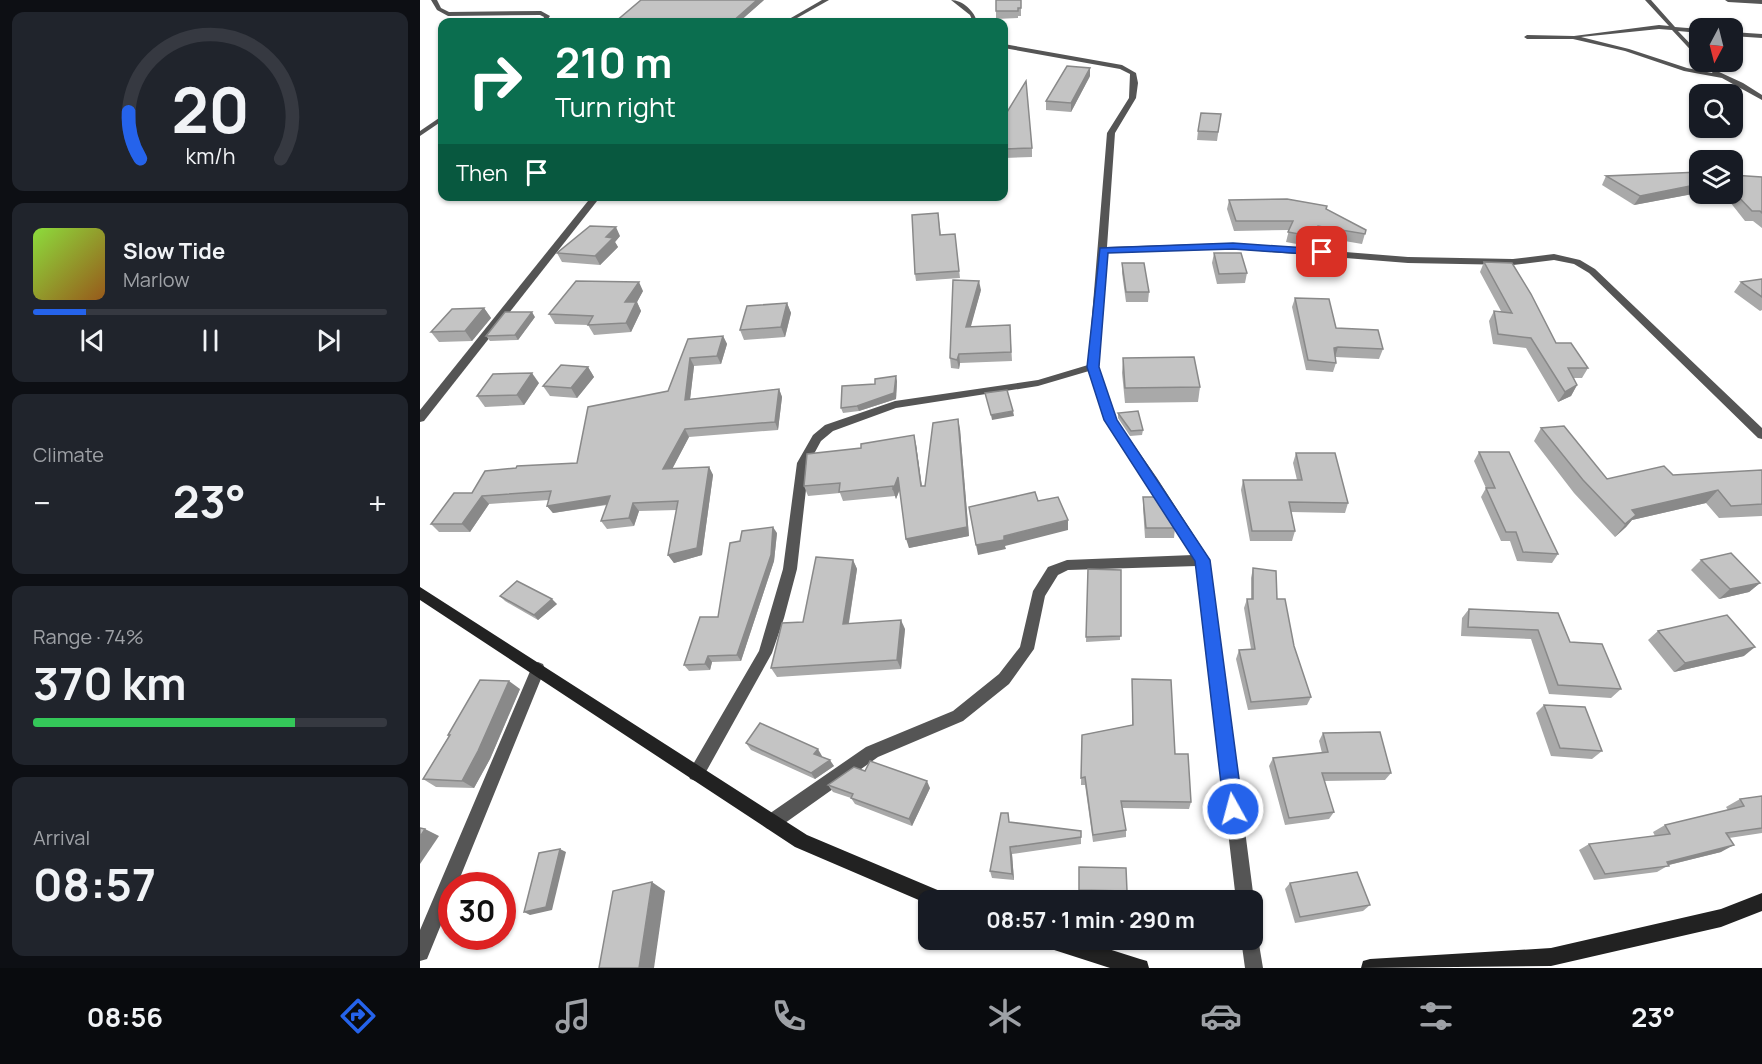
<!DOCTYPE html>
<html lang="en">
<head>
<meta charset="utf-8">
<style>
  :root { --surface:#171b24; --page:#20242c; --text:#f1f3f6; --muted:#9ea1a6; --line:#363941; --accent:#2563eb }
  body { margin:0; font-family:Manrope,sans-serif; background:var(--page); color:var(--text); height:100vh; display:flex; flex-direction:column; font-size:22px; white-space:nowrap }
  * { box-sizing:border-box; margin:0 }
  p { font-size:20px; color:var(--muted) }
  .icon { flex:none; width:33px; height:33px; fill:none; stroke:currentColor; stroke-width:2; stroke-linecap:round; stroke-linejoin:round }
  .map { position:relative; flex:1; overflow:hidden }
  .drawer { display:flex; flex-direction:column; gap:12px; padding:12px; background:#0d0f14; width:420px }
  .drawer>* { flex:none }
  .guide { position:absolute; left:18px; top:18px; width:570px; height:183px; border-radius:12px; box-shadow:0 2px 4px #0004; background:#0b6e4f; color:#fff; overflow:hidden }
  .needle { width:39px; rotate:187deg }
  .controls { position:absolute; left:1269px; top:18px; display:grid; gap:12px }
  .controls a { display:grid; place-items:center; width:54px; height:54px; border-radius:12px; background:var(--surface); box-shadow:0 2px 4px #0004; font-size:30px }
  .speed { position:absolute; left:18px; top:872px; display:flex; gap:12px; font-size:30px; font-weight:700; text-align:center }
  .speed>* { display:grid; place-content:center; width:78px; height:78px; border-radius:50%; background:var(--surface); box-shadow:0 2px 4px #0004; line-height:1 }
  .speed .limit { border:9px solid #d22; background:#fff; color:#111 }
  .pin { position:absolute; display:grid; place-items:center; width:51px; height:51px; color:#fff; margin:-26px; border-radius:12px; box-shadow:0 3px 9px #0006 }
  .me { position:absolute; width:66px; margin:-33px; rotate:353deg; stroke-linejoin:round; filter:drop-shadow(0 0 4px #0008) }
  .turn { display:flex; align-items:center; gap:21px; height:126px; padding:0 18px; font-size:27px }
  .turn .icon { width:78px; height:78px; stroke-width:2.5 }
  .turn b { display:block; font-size:42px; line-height:51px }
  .then { display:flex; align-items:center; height:57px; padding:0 18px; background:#0003; gap:12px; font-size:22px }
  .big { font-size:45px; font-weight:700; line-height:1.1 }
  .drawer .widget { flex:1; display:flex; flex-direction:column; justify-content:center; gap:9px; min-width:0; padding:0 21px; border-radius:12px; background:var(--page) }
  .drawer .dial { align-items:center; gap:0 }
  .dial svg { height:156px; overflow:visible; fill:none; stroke:var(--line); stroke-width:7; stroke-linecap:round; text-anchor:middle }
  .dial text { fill:var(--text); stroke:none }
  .song { display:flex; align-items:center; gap:18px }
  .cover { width:72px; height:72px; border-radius:9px; background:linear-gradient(135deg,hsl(90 70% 55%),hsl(30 70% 35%)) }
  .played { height:6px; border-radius:3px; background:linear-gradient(90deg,var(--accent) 15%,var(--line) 15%) }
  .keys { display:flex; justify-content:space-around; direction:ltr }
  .heat { display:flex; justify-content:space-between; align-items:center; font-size:33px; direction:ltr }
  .charge { height:9px; border-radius:4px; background:linear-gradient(90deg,#34c759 74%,var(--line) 0) }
  .trip { position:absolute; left:498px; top:890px; width:345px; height:60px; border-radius:12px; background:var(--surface); box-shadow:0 2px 4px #0004; font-weight:700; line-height:60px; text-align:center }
  .tabs { display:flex; height:96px; justify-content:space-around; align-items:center; background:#090b0e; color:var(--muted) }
  .tabs .icon { width:42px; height:42px }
  .tabs .selected { color:var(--accent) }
  .tabs b { font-size:27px; color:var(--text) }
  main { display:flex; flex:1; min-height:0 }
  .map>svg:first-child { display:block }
</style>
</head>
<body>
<main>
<section class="drawer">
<div class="widget dial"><svg viewBox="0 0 100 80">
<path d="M14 69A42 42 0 1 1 86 69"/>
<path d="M14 69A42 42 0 0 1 8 45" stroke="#2563eb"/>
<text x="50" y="56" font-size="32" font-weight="700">20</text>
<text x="50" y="72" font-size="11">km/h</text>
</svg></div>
<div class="widget">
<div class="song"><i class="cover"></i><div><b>Slow Tide</b><p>Marlow</p></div></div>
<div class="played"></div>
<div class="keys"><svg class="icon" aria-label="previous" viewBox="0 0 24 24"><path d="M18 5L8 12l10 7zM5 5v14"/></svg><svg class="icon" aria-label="pause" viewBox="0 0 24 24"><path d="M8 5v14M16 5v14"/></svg><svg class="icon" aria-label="next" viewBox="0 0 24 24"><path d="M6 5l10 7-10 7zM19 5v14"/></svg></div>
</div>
<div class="widget"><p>Climate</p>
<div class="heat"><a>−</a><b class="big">23°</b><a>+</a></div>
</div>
<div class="widget"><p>Range · 74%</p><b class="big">370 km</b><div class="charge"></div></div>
<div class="widget"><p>Arrival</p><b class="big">08:57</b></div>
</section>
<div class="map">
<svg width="1342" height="968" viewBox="0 0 1342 968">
  <rect width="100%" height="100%" fill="#fff"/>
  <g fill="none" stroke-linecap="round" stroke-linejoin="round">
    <!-- street -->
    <g fill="#555" fill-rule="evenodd">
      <polygon points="11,0 17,0 21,8 29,12 121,11 130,16 126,22 122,22 124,17 120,15 28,16 17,10"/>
      <polygon points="402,0 409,0 370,22 364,22"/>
      <path d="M531,0C543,0 555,12 557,22H553L550,15Z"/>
      <polygon points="1225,0 1231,0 1255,27 1280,29 1280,33 1258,31 1280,54 1280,60 1252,30 1239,29 1161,37 1209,49 1267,68 1292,73 1293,71 1297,71 1323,83 1342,95 1342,100 1302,78 1264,71 1205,51 1153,39 1107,39 1104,37 1107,35 1154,36 1239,25 1249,26"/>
      <polygon points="1305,0 1342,0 1342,4 1308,2"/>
      <polygon points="1312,32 1342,34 1342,38 1312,36"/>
      <polygon points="584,44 702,65 716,73 718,83 716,98 695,133 687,247 813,243 988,257 1093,259 1134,254 1160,260 1175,269 1342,428 1342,439 1338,438 1169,273 1154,264 1134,260 1093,265 988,263 813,249 686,253 678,367 696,419 737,478 790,560 834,900 832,904 832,900 816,900 777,566 648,570 638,575 625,596 614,649 589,684 543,721 458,757 358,828 352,830 346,828 344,822 346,816 446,747 533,711 579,674 600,647 613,591 628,567 647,560 773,555 685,420 669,371 618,386 476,408 413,431 401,441 389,463 377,569 364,618 352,653 282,779 276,781 270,779 268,773 339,651 363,569 377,463 393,435 405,425 475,401 618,380 668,365 687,133 709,98 710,74 700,69 584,48"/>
      <polygon points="22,116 22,121 0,136 0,131"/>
      <polygon points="172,196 181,196 4,421 0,422 0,410"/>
      <polygon points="118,662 123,664 125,669 37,885 32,885 32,898 7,959 0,961 0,930 111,669 113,664"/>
      <polygon points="832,931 837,932 843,968 825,968 821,939 832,939"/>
    </g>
    <!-- secondary -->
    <g fill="#222" fill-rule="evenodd">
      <polygon points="0,587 387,835 527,894 530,900 508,900 508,904 375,847 0,600"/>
      <polygon points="1342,893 1342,911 1301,927 1131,966 941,968 943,961 950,959 1131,948 1301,909"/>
      <polygon points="619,939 657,939 720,959 727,961 729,968 690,968 628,948 621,946"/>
    </g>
  </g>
  <!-- wall -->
  <g fill="#a9a9a9">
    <polygon points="344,0 319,22 195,22"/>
    <polygon points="601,0 601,16 598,16 598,18 576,19 576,11"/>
    <polygon points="670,76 651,112 626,110 626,101"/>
    <polygon points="801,114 797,141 777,140 778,131"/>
    <polygon points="584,117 612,148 612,157 584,158"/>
    <polygon points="1280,172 1280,191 1278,193 1214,205 1182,185 1186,176"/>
    <polygon points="1312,175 1342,177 1342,228 1333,221 1325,221 1310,202 1298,194 1312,194"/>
    <polygon points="809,200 906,209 946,230 942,244 896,236 893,247 866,242 869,230 814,231 807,209"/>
    <polygon points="518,213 521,235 535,234 540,278 496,281 495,274"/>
    <polygon points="200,236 195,242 198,247 180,265 142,262 137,253"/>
    <polygon points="794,253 827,273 825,283 797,284 792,263"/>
    <polygon points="1064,262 1136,343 1168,368 1162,378 1154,378 1157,385 1151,396 1138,402 1106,348 1073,344 1069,321 1074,311 1081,311 1060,272"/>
    <polygon points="702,263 729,292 728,302 706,302 702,273"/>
    <polygon points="1342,279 1342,310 1340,311 1314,292 1321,282"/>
    <polygon points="561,290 550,327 590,325 592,361 540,363 539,369 531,368 530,358"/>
    <polygon points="223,291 217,302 221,311 211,332 174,335 168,325 135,324 129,314"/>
    <polygon points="875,298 916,328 963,349 959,359 915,357 916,363 913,372 886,370 872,307"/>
    <polygon points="367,303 371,313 365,337 324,340 320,330"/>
    <polygon points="64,308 71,318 52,341 19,342 11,332"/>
    <polygon points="115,317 98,340 70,341 66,336"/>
    <polygon points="303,336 307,344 301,364 274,366 270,399 359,389 362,397 358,430 269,437 252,469 289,467 293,475 282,555 254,563 248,555 257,510 219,511 214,526 187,529 181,521 187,505 133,513 127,506 129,500 69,504 50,532 19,532 11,524 52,493 157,463 248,391 268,339"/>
    <polygon points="703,358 780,387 778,402 705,403 702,373"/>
    <polygon points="168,367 174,377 157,398 130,396 123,386"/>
    <polygon points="477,381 476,399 439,411 423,413 421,408"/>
    <polygon points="119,383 104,405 65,407 57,396"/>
    <polygon points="698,413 723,430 722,435 710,436 698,418"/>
    <polygon points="1121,428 1187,479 1342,470 1342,516 1299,518 1286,503 1212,520 1206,527 1195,537 1154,493 1114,441"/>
    <polygon points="540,429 549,536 489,548 480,489 476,499 475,496 423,501 420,493 388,496 384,486 496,444 502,486 505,486"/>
    <polygon points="1059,452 1138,554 1132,563 1097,561 1090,541 1081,541 1061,497 1066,488 1054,461"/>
    <polygon points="876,453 928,503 925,513 871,512 875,531 872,541 830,541 821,490 823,480 877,480 873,463"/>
    <polygon points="723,497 755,528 754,538 725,538 723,508"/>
    <polygon points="357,533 354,561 321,661 292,662 290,670 269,671 264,665"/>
    <polygon points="433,560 437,569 429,623 485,629 481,669 357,677 351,668 383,622"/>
    <polygon points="1281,560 1340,583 1329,592 1299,599 1271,570"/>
    <polygon points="833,568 857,599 874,646 891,697 887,705 828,710 816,659 819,650 831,649 824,608 827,599 831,599 831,578"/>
    <polygon points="668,569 701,570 700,640 666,642"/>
    <polygon points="80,596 137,604 118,620 85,601"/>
    <polygon points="1049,609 1138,613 1150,642 1201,689 1191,698 1129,694 1111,639 1041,636 1042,618"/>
    <polygon points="1238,631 1324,656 1254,672 1228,640"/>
    <polygon points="712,679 755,754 771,802 769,809 702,808 706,830 706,837 673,842 665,785 661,785 662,735 712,725"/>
    <polygon points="100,689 70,759 54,788 16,787 3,779 29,736 28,735"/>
    <polygon points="1124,705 1182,751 1172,759 1131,756 1116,713"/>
    <polygon points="903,733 971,773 965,780 904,781 914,812 909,819 865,825 849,766 853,758 902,753 899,741"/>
    <polygon points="326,743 402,756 402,757 414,766 395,779 331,750"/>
    <polygon points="445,771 510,788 492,826 435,804 431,798 413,792 408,785"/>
    <polygon points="1342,796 1342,833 1309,838 1301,852 1249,865 1237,872 1174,880 1159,850 1169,844 1235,836 1233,832 1245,825 1308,810 1306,807 1320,799"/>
    <polygon points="590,822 661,831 661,844 592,854 594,880 572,878 570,871"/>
    <polygon points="659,867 707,891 707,894 659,893"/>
    <polygon points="870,883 950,905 943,911 875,923 865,889"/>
  </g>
  <!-- shaded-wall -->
  <g fill="#898989">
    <polygon points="337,0 344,0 319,22 312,22"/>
    <polygon points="670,68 670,76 651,112 651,103"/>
    <polygon points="1280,184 1280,191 1278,193 1214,205 1220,196"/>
    <polygon points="196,227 200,236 195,242 198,247 180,265 175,256 186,237"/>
    <polygon points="559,281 561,290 548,337 546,327"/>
    <polygon points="219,282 223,291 217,302 221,311 211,332 206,323 205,302"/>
    <polygon points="367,303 371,313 365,337 361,327"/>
    <polygon points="64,308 71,318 52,341 45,331"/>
    <polygon points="112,312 115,317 98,340 95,335"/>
    <polygon points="303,336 307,344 301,364 297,356"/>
    <polygon points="918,347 915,357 914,348"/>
    <polygon points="539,354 540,363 539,369 537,360"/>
    <polygon points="270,358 274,366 269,408 265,400"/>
    <polygon points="168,367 174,377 157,398 151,388"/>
    <polygon points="112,373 119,383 104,405 97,395"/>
    <polygon points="476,376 477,381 476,399 439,411 437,406"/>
    <polygon points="1157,385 1151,396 1138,402 1145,392"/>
    <polygon points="359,389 362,397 358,430 355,422"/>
    <polygon points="593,411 594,416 572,420 571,415"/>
    <polygon points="538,419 540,429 549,536 489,548 486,539"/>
    <polygon points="265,429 269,437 248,477 243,469"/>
    <polygon points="494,435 496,444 503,496 501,486"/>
    <polygon points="289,467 293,475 282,555 254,563 248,555"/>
    <polygon points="478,477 481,486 476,499 473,490"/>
    <polygon points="1298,490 1286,503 1212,520 1206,527 1195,537 1209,520 1202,522 1212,510"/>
    <polygon points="62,496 69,504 50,532 42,524"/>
    <polygon points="190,496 195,503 133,513 127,506"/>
    <polygon points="213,503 219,511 214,526 209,518"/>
    <polygon points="648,520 648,530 585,546 586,549 558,555 556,545 584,536"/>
    <polygon points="353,527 357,533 354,561 321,661 317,655"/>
    <polygon points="433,560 437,569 427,633 423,624"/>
    <polygon points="1340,583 1329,592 1299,599 1310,589"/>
    <polygon points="132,599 137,604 118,620 114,615"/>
    <polygon points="481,620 485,629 481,669 477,660"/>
    <polygon points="1335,647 1324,656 1254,672 1265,663"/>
    <polygon points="288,656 292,662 290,670 285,664"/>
    <polygon points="89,681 100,689 70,759 54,788 42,781"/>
    <polygon points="398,749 402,756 399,761 394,754"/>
    <polygon points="410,760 414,766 395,779 391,773"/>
    <polygon points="507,781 510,788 492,826 489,819"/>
    <polygon points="5,829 19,836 0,864 0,837"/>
    <polygon points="1314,845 1301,852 1244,866 1247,862"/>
    <polygon points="590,847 592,854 594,880 592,874"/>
    <polygon points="140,849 146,852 132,910 110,915 104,912"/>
    <polygon points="232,882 245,891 234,968 219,968"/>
  </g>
  <!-- building -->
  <g fill="#c4c4c4" stroke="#898989" stroke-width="1.5">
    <polygon points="221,0 337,0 312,22 297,20 295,22 195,22"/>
    <polygon points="576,0 601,0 601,8 598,8 598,11 576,11"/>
    <polygon points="647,66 670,68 651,103 626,101"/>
    <polygon points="606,81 612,148 584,149 584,117"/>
    <polygon points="781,113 801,114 798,132 778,131"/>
    <polygon points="1280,172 1280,184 1220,196 1186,176"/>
    <polygon points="1312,175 1342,177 1342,213 1340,211 1332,211 1312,190"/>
    <polygon points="867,199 907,206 906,209 946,230 945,234 898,226 895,237 868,232 873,221 816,221 809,200"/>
    <polygon points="518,213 520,235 535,234 539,271 495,274 492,215"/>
    <polygon points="170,226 196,227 186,237 193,238 175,256 137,253"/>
    <polygon points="794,253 821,253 827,273 799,274"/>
    <polygon points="1064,262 1092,263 1111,294 1136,343 1151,343 1168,368 1148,368 1157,385 1145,392 1111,338 1078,334 1074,311 1092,313"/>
    <polygon points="702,263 724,263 729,292 706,292"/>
    <polygon points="1342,279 1342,297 1321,282"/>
    <polygon points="533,280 559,281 546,327 590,325 591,352 539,354 537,360 530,358"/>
    <polygon points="156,281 219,282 205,302 216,302 206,323 168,325 173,316 129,314"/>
    <polygon points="875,298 909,299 916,328 958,330 963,349 918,347 914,348 916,363 888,360"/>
    <polygon points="367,303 361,327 320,330 327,306"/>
    <polygon points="64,308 45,331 11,332 32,309"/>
    <polygon points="85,312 112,312 95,335 66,336"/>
    <polygon points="303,336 297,356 270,358 265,400 359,389 355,422 265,429 243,469 289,467 277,548 248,555 258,501 213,503 209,518 181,521 190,496 127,506 131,491 62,496 42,524 11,524 34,493 52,493 65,471 96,468 97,466 157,463 168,407 248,391 268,339"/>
    <polygon points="774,357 780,387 705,388 703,358"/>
    <polygon points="141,365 168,367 151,388 123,386"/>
    <polygon points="112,373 97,395 57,396 73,374"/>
    <polygon points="476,376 474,393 437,406 421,408 422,386 455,384 455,379"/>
    <polygon points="587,390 593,411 571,415 565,393"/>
    <polygon points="718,411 723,430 711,431 698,413"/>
    <polygon points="538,419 547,527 486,539 478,477 473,490 473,486 419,492 420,483 384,486 387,454 441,448 441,444 494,435 501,486 505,486 513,423"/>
    <polygon points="1144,426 1187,479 1244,466 1253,475 1342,470 1342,504 1311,506 1298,490 1212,510 1216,515 1205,524 1163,480 1121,428"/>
    <polygon points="1059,452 1089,452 1138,554 1103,552 1096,532 1086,532 1066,488 1075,488"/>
    <polygon points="876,453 915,453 928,503 869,502 875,531 832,531 823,480 882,480"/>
    <polygon points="615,492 618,501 638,497 648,520 584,536 584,540 556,545 549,507"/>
    <polygon points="723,497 740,497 754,517 755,528 726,528"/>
    <polygon points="353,527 351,555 317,655 288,656 285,664 264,665 280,617 298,617 310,543 320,541 322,531"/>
    <polygon points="1311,553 1340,583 1310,589 1281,560"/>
    <polygon points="396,557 433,560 423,624 481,620 477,660 351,668 362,623 383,622"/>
    <polygon points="833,568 856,571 857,599 865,599 874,646 891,697 831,702 819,650 835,649 827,599 833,599"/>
    <polygon points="668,569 701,570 701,636 666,637"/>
    <polygon points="97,581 132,599 114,615 80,596"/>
    <polygon points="1049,609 1138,613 1150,642 1182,644 1201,689 1138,685 1118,630 1048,627"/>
    <polygon points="1307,615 1335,647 1265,663 1238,631"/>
    <polygon points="712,679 751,680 755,754 768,754 771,802 701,801 706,830 673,835 665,777 661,778 662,735 713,725"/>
    <polygon points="60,680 89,681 58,751 42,781 3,779 30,735 28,735"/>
    <polygon points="1124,705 1165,707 1182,751 1140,748"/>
    <polygon points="340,723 398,749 394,754 410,760 391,773 326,743"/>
    <polygon points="960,732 971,773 902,773 914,812 869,818 853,758 908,752 903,733"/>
    <polygon points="450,761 507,781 489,819 431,798 433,794 408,785 434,767 445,771"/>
    <polygon points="1342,796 1342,828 1306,833 1314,845 1247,862 1249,866 1185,874 1169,844 1250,834 1245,825 1324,806 1320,799"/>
    <polygon points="581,813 588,813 589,822 661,831 661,837 590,847 592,874 570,871"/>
    <polygon points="0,828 5,829 0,837"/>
    <polygon points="140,849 126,907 104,912 119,853"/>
    <polygon points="659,867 706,868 707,891 659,890"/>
    <polygon points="937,872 950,905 880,917 870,883"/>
    <polygon points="232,882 219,968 179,968 193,891"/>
  </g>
  <!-- route -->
  <polygon fill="#2563eb" stroke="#184099" stroke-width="1.5" points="813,243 902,249 907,252 902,255 813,249 688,253 679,367 697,420 790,560 823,809 820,816 813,818 807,816 804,809 775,561 684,420 667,367 680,248"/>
</svg>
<div class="controls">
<a><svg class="needle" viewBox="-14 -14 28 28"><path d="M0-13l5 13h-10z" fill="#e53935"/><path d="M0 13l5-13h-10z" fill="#9ea1a6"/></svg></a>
<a><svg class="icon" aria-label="search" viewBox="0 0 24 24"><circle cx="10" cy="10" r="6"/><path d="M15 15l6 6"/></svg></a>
<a><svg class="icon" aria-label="layers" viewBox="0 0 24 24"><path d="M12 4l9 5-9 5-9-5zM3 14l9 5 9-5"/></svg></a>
</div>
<div class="speed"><div class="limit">30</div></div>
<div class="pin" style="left:902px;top:252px;background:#d93025"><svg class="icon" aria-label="arrive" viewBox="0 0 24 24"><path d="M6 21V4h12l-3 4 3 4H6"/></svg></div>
<svg class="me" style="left:813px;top:809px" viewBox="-20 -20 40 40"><circle r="17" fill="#2563eb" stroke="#fff" stroke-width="3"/><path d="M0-11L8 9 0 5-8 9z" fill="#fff"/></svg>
<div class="trip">08:57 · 1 min · 290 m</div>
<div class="guide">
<div class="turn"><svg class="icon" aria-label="right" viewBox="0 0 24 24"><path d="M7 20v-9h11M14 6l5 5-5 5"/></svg><div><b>210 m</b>Turn right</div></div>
<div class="then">Then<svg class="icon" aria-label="arrive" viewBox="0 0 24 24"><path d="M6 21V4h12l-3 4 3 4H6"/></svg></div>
</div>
</div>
</main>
<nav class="tabs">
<b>08:56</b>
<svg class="icon selected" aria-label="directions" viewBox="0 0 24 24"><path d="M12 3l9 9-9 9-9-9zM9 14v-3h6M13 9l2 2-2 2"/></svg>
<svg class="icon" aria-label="music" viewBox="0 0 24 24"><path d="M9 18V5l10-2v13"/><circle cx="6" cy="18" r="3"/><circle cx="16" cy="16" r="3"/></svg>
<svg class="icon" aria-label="phone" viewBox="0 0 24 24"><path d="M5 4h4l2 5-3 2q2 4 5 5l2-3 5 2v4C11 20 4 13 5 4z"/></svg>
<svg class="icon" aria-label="climate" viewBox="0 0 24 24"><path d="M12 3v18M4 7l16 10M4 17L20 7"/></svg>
<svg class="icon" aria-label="car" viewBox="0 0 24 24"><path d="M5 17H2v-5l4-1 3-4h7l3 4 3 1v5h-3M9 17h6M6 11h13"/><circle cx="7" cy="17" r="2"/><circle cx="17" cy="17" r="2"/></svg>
<svg class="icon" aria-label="filters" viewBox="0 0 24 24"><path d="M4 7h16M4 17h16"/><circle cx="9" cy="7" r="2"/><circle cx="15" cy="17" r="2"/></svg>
<b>23°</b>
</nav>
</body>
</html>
